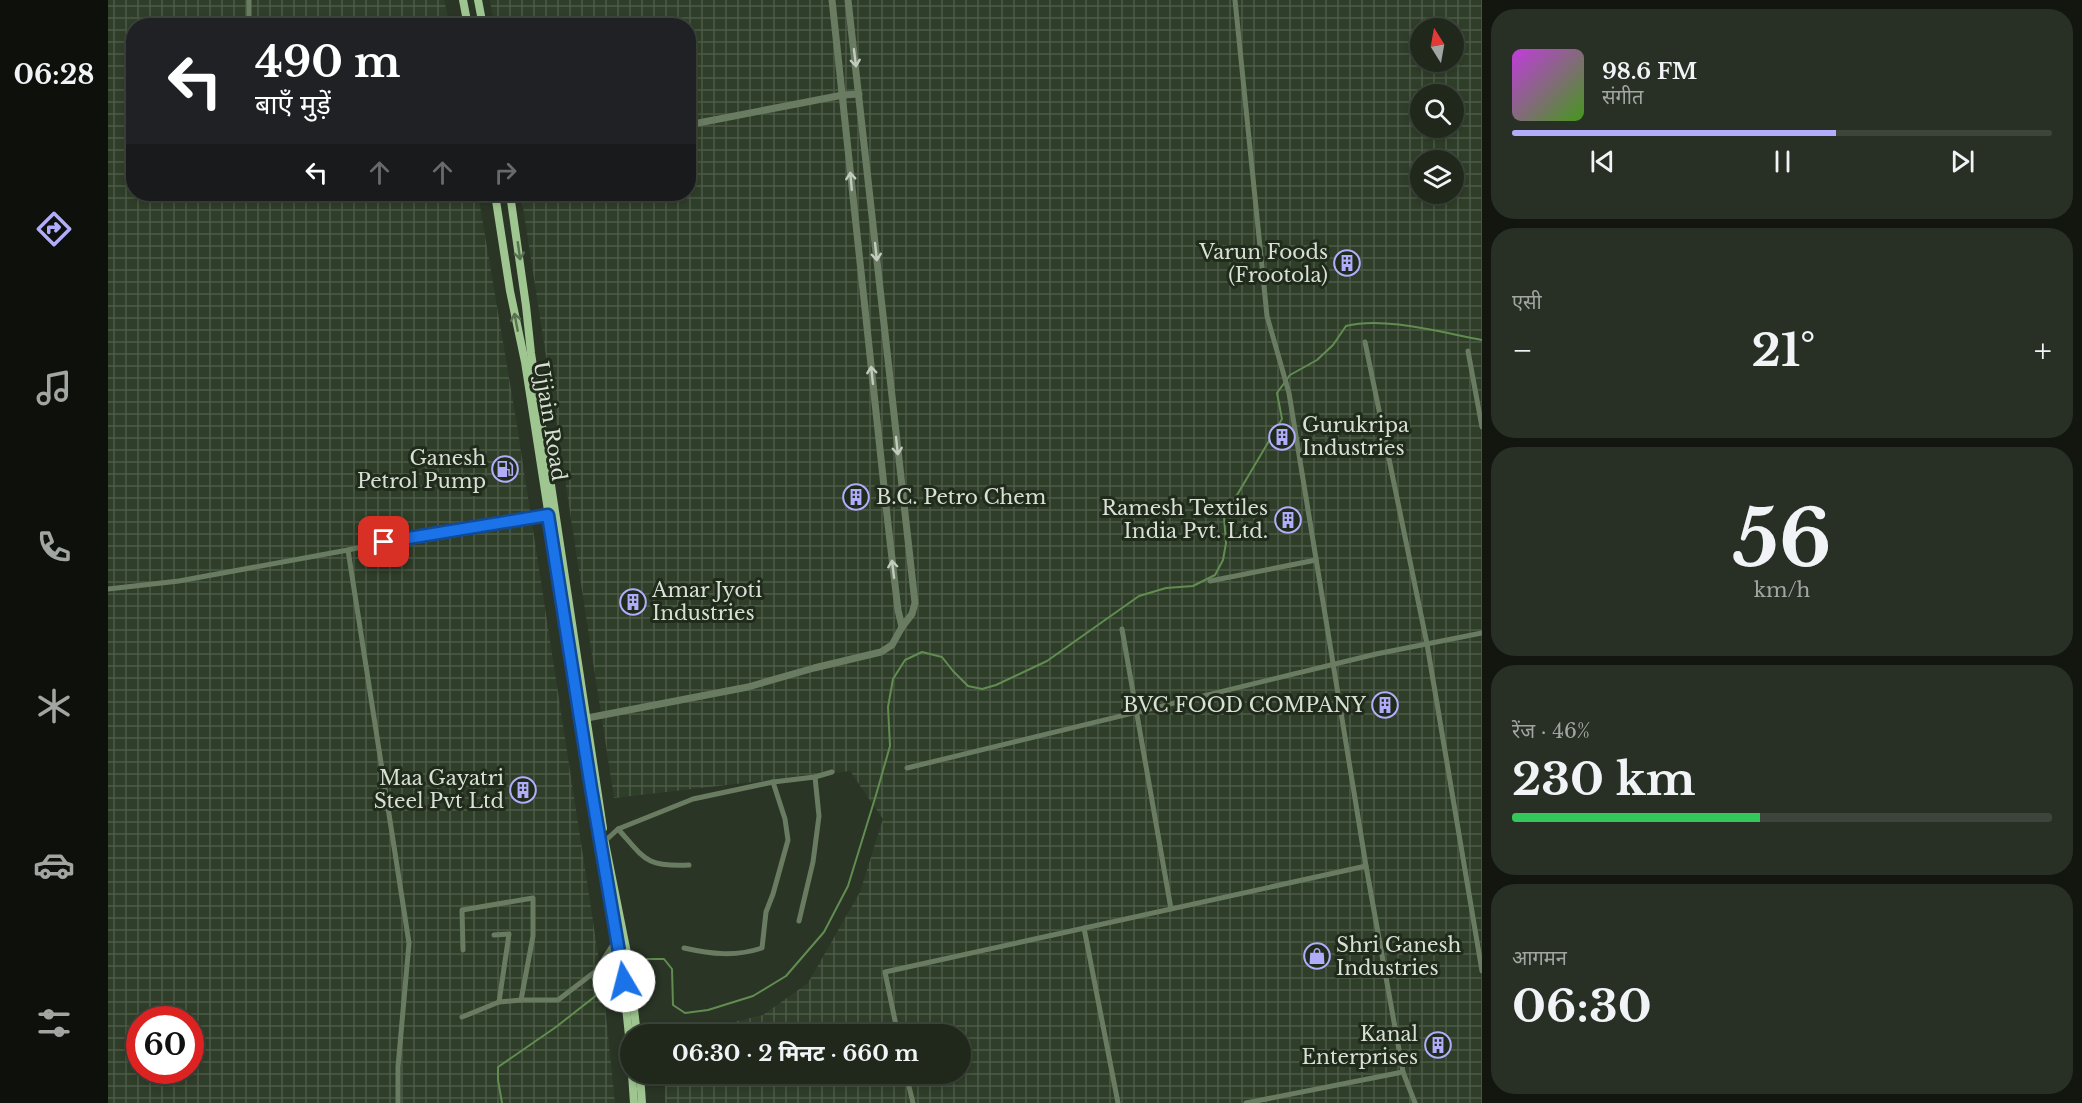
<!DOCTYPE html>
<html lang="hi">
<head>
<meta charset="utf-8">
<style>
  :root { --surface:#20281c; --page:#283025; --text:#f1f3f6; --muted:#a2a6a3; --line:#3d443b; --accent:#b1adfa }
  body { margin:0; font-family:"Libre Baskerville","Noto Sans Devanagari",serif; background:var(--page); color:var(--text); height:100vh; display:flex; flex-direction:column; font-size:22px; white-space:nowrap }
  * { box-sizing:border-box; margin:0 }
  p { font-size:20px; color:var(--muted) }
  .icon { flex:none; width:33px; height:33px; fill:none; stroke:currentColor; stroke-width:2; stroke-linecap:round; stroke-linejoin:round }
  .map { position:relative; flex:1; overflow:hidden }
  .side { display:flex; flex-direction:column; gap:9px; padding:9px; background:#12160f; width:600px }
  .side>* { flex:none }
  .banner { position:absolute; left:18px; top:18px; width:570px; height:183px; border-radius:24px; box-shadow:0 3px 9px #0003,0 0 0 2px var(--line); background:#202124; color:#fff; overflow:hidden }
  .needle { width:39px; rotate:349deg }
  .controls { position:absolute; left:1302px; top:18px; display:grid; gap:12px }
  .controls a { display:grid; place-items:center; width:54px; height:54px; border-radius:50%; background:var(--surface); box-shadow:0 3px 9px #0003,0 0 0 2px var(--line); font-size:30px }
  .speed { position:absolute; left:18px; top:1006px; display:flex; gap:12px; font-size:30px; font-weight:700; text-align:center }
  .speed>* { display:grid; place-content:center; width:78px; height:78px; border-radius:50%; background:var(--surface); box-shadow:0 3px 9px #0003,0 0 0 2px var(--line); line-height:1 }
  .speed .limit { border:9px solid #d22; background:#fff; color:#111 }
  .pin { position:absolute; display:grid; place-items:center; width:51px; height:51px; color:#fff; margin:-26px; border-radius:12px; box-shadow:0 3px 9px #0006 }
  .me { position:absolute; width:66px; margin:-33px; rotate:352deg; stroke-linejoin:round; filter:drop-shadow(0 0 4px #0008) }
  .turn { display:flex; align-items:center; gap:21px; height:126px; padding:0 30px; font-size:27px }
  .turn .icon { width:78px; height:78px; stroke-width:2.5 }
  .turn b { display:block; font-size:42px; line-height:51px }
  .lanes { display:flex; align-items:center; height:57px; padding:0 30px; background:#0003; justify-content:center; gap:30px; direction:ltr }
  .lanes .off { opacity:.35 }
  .big { font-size:45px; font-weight:700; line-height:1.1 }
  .side .card { flex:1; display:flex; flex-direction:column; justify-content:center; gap:9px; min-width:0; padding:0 21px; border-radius:24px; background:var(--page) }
  .side .dial { align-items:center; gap:0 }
  .dial b { font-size:78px; line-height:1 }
  .song { display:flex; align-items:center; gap:18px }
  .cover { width:72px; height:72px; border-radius:9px; background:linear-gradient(135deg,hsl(290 70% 55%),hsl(100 70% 35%)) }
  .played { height:6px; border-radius:3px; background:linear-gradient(90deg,var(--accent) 60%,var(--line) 60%) }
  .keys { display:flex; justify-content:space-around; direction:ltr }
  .heat { display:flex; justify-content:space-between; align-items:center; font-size:33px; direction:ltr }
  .charge { height:9px; border-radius:4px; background:linear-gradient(90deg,#34c759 46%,var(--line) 0) }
  .trip { position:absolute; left:512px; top:1024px; width:351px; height:60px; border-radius:30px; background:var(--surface); box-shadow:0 3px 9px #0003,0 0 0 2px var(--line); font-weight:700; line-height:60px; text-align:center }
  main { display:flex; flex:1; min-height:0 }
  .tab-bar { display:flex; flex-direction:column; width:108px; justify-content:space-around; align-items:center; background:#0d100b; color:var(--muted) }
  .tab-bar .icon { width:42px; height:42px }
  .tab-bar .active { color:var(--accent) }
  .tab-bar b { font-size:27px; color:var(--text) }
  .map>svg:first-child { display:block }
</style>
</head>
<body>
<main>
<nav class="tab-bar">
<b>06:28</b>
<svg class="icon active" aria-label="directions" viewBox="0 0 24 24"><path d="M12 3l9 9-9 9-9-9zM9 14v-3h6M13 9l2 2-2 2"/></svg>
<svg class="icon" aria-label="music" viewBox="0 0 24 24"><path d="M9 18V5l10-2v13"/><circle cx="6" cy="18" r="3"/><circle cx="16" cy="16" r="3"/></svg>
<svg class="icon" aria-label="phone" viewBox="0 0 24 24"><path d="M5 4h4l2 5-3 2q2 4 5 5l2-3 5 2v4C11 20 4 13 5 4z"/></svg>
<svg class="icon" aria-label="climate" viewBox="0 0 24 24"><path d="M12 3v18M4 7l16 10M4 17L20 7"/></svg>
<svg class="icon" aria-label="car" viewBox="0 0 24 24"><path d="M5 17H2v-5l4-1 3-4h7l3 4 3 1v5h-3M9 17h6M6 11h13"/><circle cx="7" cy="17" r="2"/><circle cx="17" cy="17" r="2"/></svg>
<svg class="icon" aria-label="filters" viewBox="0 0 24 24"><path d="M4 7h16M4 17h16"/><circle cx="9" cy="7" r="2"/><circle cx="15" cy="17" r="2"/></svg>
</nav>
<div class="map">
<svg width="1374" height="1103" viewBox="0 0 1374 1103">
  <defs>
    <pattern id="industrial-grid" width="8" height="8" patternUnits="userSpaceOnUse" patternTransform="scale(1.5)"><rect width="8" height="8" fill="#2f3e29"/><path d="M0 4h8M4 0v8" fill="none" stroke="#4c5947"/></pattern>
  </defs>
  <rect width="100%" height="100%" fill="#2a3526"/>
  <!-- industrial -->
  <g fill="url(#industrial-grid)" fill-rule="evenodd">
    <path d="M0,0H336L342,25L26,26V194H370L408,419L478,875L495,987L507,1103H0ZM32,1020H82V1071H32Z"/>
    <path d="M382,0H1374V1103H557V1074H852V1035H571L655,1015L700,983L752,892L775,819L742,771L506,798L413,194H580V26L386,25ZM1312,28H1346V62H1312ZM1312,94H1346V128H1312ZM1312,160H1346V194H1312Z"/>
  </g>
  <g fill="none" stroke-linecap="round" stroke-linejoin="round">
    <!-- stream -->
    <g stroke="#618d51" stroke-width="2">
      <path d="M523,970L539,959H556L564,969L565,1005L577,1013L600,1010L645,996L678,976L716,932L740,886L768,795L782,746L780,707L785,679L797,660L814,652L834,657L845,671L860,686L874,689L888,685L939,661L1031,596L1058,588L1085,586L1107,575L1115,560L1118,543L1116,517L1174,419L1169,393L1182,375L1209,360L1225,345L1238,326C1276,316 1335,333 1374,340"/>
      <polyline points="394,1103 390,1080 390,1067 448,1027 513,976"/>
    </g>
    <!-- minor -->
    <g stroke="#697c62" stroke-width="5">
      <polyline points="141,0 141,26"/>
      <polyline points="1127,0 1159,316 1181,393 1258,866 1295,1072 1307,1103"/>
      <polyline points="1257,342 1319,644 1374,971"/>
      <polyline points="1360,351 1374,427"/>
      <polyline points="240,550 301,943 290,1067 290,1103"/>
      <polyline points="1102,581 1208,560"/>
      <polyline points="0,589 71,581 240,550 294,538 443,514"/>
      <polyline points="1014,629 1063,909"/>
      <polyline points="799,768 1268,654 1374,633"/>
      <path d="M510,829C537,859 537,867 581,865"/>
      <polyline points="497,841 510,829 585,799 665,782 707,777 724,772"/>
      <polyline points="691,921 705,862 711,816 707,777"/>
      <polyline points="976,928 1010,1103"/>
      <polyline points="386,935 401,934 391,1002"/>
      <path d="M576,948C603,954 627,957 654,948L658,912L665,894L680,840L677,819L665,782"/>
      <polyline points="355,950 354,910 425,898 425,936 413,1000 450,1000 488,971 509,938"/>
      <polyline points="354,1017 391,1002 413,1000"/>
      <polyline points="790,1035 777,972 1258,866"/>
      <polyline points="798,1074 805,1103"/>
      <polyline points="1138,1103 1295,1072"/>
    </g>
    <!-- tertiary -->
    <g stroke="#697c62" stroke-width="7">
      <polyline points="724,0 780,524 790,610 794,627"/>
      <polyline points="580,125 735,95 751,94"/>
      <polyline points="474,719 640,687 706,668 773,652 784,645 794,627 804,614 807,603 740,0"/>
    </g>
    <!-- primary -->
    <g stroke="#9fc691" stroke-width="8">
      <polyline points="355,0 360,26"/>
      <polyline points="370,0 375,26"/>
      <polyline points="387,194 402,291 417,362 483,788 513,960 522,1045"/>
      <polyline points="402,194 418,306 423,353 495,828"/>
      <polyline points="497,843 520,958 529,1035"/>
      <polyline points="524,1074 526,1103"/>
      <polyline points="532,1074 534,1103"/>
    </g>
  </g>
  <!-- one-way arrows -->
  <defs><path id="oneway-shaft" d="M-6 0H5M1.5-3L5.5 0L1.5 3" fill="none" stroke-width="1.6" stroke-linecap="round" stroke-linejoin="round" transform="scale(1.5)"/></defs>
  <g stroke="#c2cbbe">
    <use href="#oneway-shaft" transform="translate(747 58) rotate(83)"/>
    <use href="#oneway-shaft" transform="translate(743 181) rotate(-95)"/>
    <use href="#oneway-shaft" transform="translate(768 252) rotate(84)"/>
    <use href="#oneway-shaft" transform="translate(764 375) rotate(-96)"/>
    <use href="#oneway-shaft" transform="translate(789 446) rotate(84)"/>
    <use href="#oneway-shaft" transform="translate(785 569) rotate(-97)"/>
  </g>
  <g stroke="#597151">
    <use href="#oneway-shaft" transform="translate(411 251) rotate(82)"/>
    <use href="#oneway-shaft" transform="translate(408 322) rotate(-101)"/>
  </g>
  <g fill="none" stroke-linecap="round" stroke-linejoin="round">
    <!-- route casing -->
    <g stroke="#114b97" stroke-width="15">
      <polyline id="route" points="276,542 440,515 483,788 516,981"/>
    </g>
    <!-- route -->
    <use href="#route" stroke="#1a73e8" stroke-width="10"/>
  </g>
  <!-- icons -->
  <defs>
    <g id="building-ring" transform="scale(1.35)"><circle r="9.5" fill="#202b1c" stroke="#b1adfa" stroke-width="1.5"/><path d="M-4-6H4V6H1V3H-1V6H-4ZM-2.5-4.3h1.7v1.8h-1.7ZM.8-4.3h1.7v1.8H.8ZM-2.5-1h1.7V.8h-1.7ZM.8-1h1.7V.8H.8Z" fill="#b1adfa"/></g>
    <g id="fuel-ring" transform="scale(1.35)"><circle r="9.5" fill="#202b1c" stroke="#b1adfa" stroke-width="1.5"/><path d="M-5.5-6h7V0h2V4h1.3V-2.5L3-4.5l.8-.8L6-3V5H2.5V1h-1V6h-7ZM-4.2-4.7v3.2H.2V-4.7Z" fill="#b1adfa"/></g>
    <g id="shop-ring" transform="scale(1.35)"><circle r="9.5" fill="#202b1c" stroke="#b1adfa" stroke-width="1.5"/><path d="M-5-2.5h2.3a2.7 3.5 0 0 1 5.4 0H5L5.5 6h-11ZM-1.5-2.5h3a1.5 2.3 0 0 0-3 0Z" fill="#b1adfa"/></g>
  </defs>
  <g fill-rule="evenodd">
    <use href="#building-ring" x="1239" y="263"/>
    <use href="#building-ring" x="1174" y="437"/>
    <use href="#fuel-ring" x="397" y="469"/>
    <use href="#building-ring" x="748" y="497"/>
    <use href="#building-ring" x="1180" y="520"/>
    <use href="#building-ring" x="525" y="602"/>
    <use href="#building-ring" x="1277" y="705"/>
    <use href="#building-ring" x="415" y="790"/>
    <use href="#shop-ring" x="1209" y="956"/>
    <use href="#building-ring" x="1330" y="1045"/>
  </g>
  <g text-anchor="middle" stroke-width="6" stroke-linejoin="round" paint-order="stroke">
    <!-- poi labels -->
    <g font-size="20" fill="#d8dfd5" stroke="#202b1c" text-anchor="end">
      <text x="1220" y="259">Varun Foods<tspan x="1220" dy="23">(Frootola)</tspan></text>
      <text x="1194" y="432" text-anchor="start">Gurukripa<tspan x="1194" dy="23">Industries</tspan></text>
      <text x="378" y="465">Ganesh<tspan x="378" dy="23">Petrol Pump</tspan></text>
      <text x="768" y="504" text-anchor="start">B.C. Petro Chem</text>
      <text x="1160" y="515">Ramesh Textiles<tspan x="1160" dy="23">India Pvt. Ltd.</tspan></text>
      <text x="544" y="597" text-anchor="start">Amar Jyoti<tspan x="544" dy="23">Industries</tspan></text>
      <text x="1258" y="712">BVC FOOD COMPANY</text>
      <text x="396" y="785">Maa Gayatri<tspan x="396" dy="23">Steel Pvt Ltd</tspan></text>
      <text x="1228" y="952" text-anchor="start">Shri Ganesh<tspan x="1228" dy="23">Industries</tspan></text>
      <text x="1310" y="1041">Kanal<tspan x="1310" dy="23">Enterprises</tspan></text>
    </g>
    <!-- street labels -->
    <g font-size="20" fill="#d8dfd5" stroke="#202b1c">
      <text transform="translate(442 421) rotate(81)" y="7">Ujjain Road</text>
    </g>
  </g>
</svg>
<div class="controls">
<a><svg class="needle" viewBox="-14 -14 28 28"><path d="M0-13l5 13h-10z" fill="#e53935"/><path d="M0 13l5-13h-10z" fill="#a2a6a3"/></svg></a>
<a><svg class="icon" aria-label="search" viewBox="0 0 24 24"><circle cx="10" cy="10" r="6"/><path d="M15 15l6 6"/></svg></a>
<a><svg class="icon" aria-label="layers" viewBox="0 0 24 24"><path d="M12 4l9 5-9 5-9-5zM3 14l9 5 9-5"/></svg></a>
</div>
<div class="speed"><div class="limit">60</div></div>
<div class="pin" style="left:276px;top:542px;background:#d93025"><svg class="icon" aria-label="arrive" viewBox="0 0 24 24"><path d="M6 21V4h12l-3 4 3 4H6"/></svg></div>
<svg class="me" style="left:516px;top:981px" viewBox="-20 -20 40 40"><circle r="19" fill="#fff"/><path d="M0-13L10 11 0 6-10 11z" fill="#1a73e8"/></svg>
<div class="trip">06:30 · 2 मिनट · 660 m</div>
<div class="banner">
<div class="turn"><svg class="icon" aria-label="left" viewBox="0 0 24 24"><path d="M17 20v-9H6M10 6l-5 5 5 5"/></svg><div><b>490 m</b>बाएँ मुड़ें</div></div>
<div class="lanes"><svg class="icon" aria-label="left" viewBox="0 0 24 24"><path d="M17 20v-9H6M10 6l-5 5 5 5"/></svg><svg class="icon off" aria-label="ahead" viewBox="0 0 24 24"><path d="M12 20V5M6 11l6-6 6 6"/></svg><svg class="icon off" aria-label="ahead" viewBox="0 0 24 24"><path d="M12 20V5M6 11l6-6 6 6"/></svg><svg class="icon off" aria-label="right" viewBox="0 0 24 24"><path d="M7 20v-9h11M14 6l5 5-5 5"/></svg></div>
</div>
</div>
<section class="side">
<div class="card">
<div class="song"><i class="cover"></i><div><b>98.6 FM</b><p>संगीत</p></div></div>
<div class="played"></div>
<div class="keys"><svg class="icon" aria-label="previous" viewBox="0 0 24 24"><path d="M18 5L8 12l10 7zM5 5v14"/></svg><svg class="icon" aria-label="pause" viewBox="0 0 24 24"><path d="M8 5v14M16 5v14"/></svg><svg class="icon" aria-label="next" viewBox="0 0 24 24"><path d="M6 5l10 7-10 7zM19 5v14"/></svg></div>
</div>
<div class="card"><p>एसी</p>
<div class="heat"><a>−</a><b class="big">21°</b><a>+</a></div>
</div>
<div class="card dial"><b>56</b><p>km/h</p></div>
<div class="card"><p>रेंज · 46%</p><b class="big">230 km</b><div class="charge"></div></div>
<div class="card"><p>आगमन</p><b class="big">06:30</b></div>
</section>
</main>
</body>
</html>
